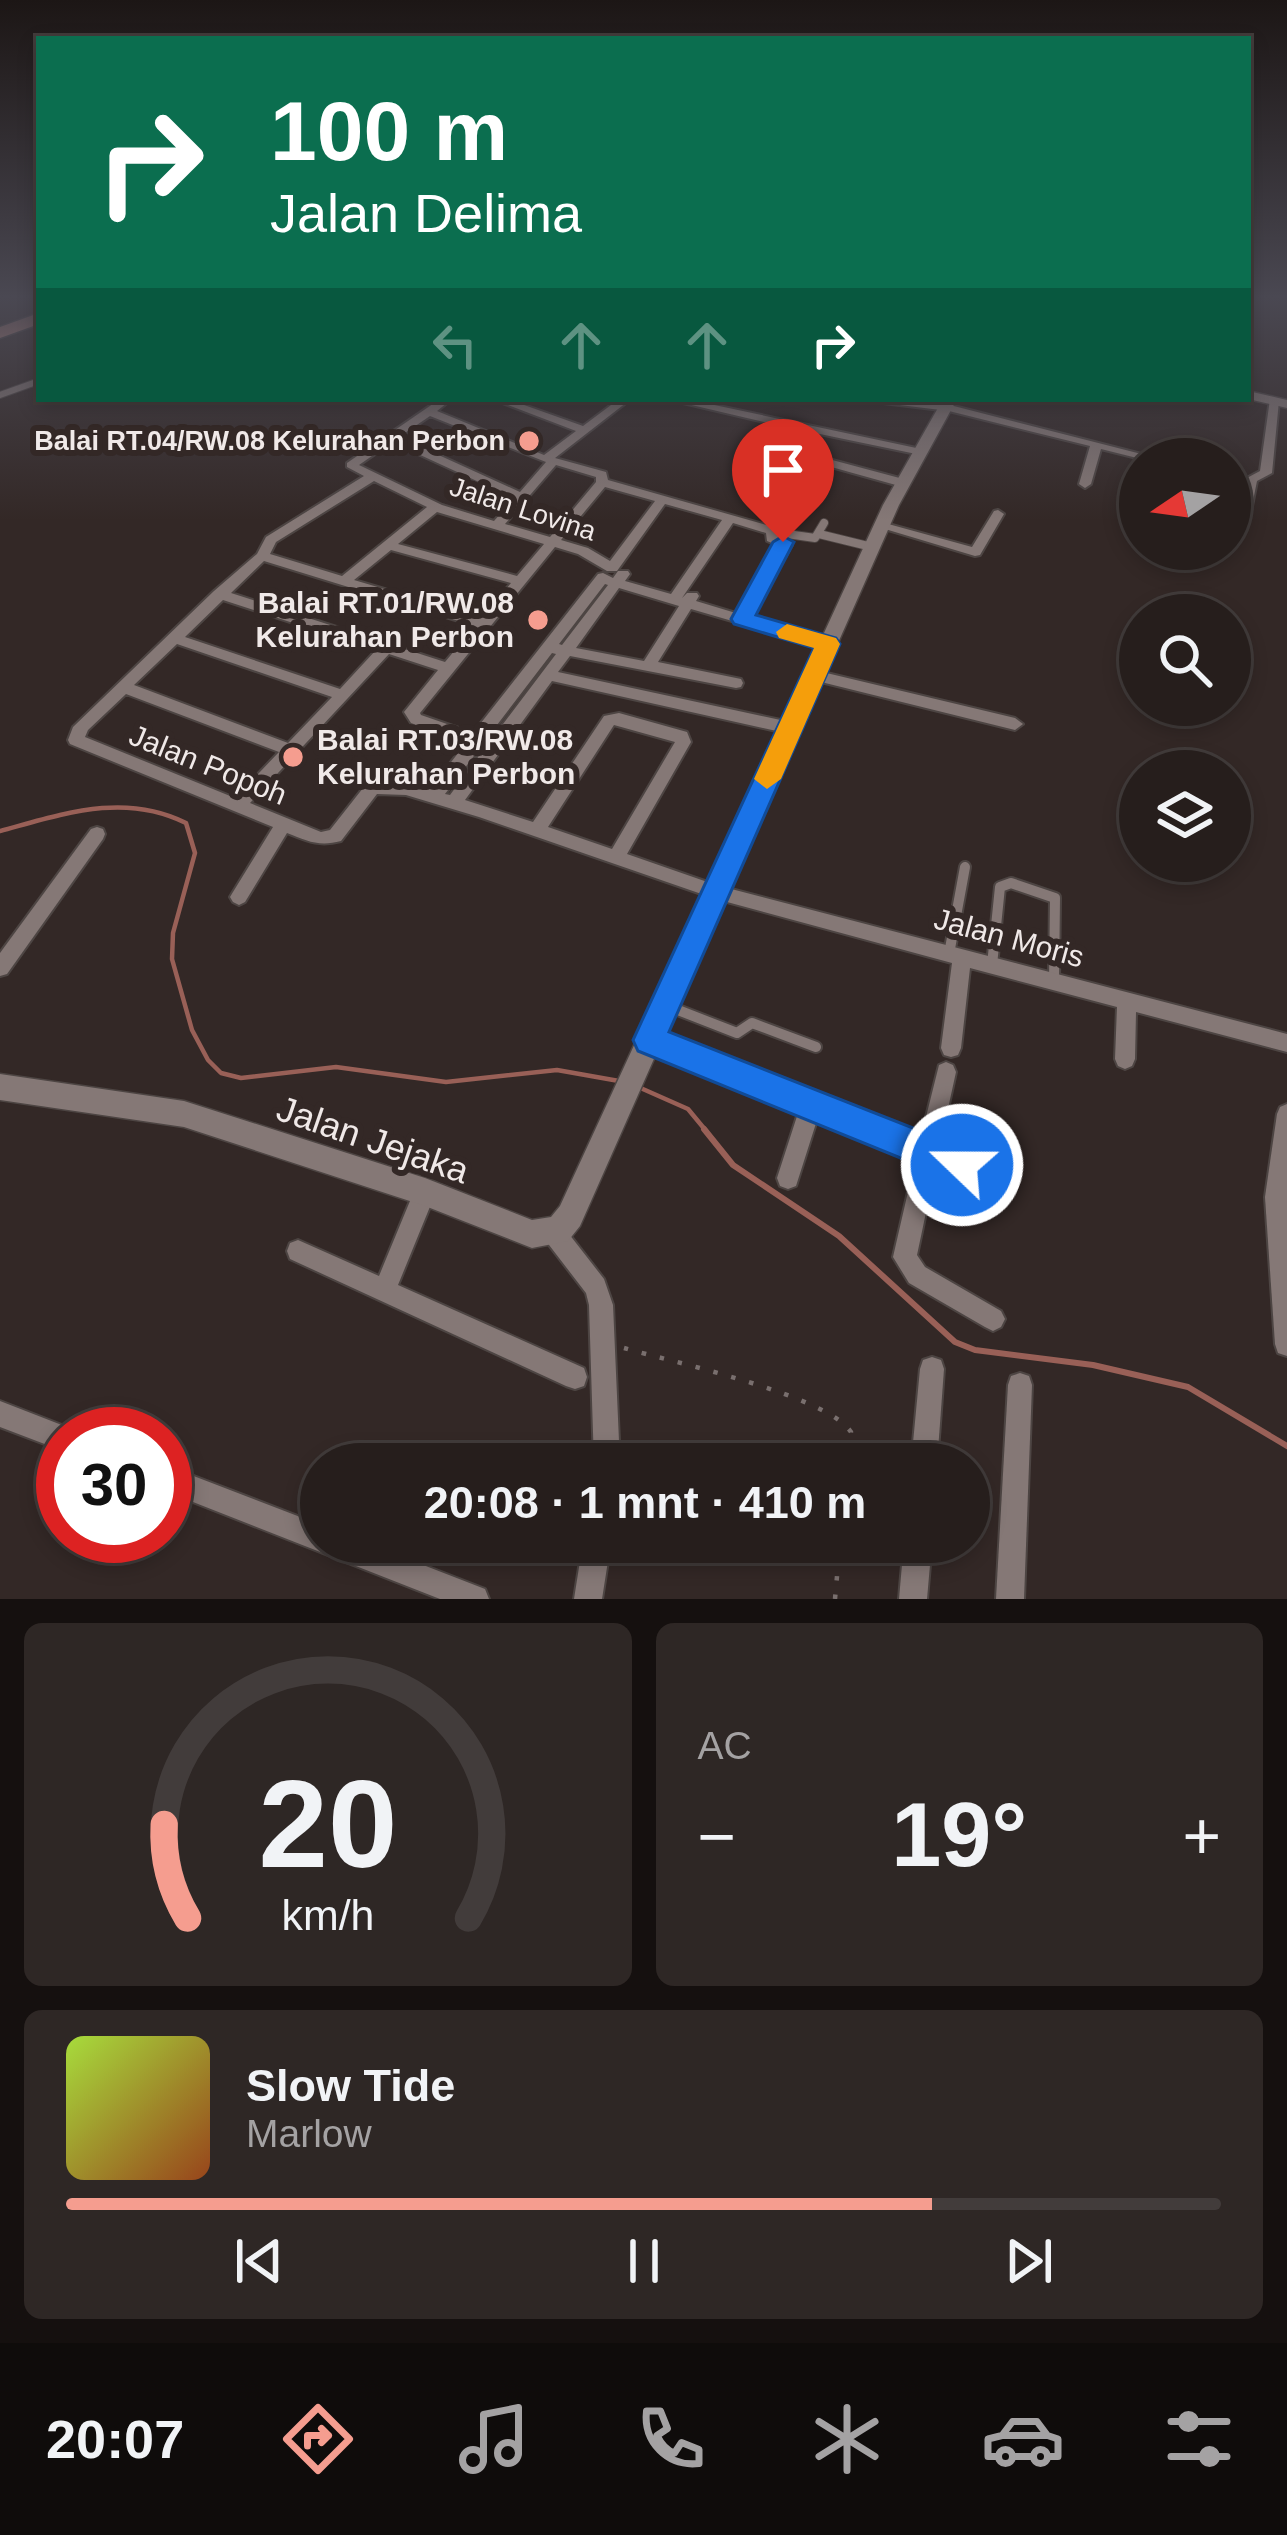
<!DOCTYPE html>
<html lang="id">
<head>
<meta charset="utf-8">
<style>
  :root { --surface:#261e1c; --page:#2e2725; --text:#f1f3f6; --muted:#a4a2a3; --line:#423c3b; --accent:#f59d8f }
  body { margin:0; font-family:Arial,sans-serif; background:var(--page); color:var(--text); height:100vh; display:flex; flex-direction:column; font-size:45px; white-space:nowrap }
  * { box-sizing:border-box; margin:0 }
  p { font-size:39px; color:var(--muted) }
  .icon { flex:none; width:66px; height:66px; fill:none; stroke:currentColor; stroke-width:2; stroke-linecap:round; stroke-linejoin:round }
  .map { position:relative; height:1599px; overflow:hidden }
  .side { display:flex; flex-direction:column; gap:24px; padding:24px; background:#15100f; flex:1 }
  .side>* { flex:none }
  .hud { position:absolute; left:36px; top:36px; width:1215px; height:366px; border-radius:0px; box-shadow:0 6px 18px #0003,0 0 0 3px var(--line); background:#0b6e4f; color:#fff; overflow:hidden }
  .needle { width:78px; rotate:257deg }
  .controls { position:absolute; left:1119px; top:438px; display:grid; gap:24px }
  .controls a { display:grid; place-items:center; width:132px; height:132px; border-radius:50%; background:var(--surface); box-shadow:0 6px 18px #0003,0 0 0 3px var(--line); font-size:60px }
  .speed { position:absolute; left:36px; top:1407px; display:flex; gap:24px; font-size:60px; font-weight:700; text-align:center }
  .speed>* { display:grid; place-content:center; width:156px; height:156px; border-radius:50%; background:var(--surface); box-shadow:0 6px 18px #0003,0 0 0 3px var(--line); line-height:1 }
  .speed .limit { border:18px solid #d22; background:#fff; color:#111 }
  .pin { position:absolute; display:grid; place-items:center; width:102px; height:102px; color:#fff; margin:-123px -51px; border-radius:50% 50% 50% 0; rotate:-45deg; box-shadow:0 0 12px #0007 }
  .pin .icon { rotate:45deg }
  .me { position:absolute; width:132px; margin:-66px; rotate:292deg; stroke-linejoin:round; filter:drop-shadow(0 0 9px #0008) }
  .turn { display:flex; align-items:center; gap:42px; height:252px; padding:0 36px; font-size:54px }
  .turn .icon { width:156px; height:156px; stroke-width:2.5 }
  .turn b { display:block; font-size:84px; line-height:102px }
  .lanes { display:flex; align-items:center; height:114px; padding:0 36px; background:#0003; justify-content:center; gap:60px; direction:ltr }
  .lanes .off { opacity:.35 }
  .big { font-size:90px; font-weight:700; line-height:1.1 }
  .side .card { flex:1; display:flex; flex-direction:column; justify-content:center; gap:18px; min-width:0; padding:0 42px; border-radius:18px; background:var(--page) }
  .side .dial { align-items:center; gap:0 }
  .dial svg { height:312px; overflow:visible; fill:none; stroke:var(--line); stroke-width:7; stroke-linecap:round; text-anchor:middle }
  .dial text { fill:var(--text); stroke:none }
  .song { display:flex; align-items:center; gap:36px }
  .cover { width:144px; height:144px; border-radius:18px; background:linear-gradient(135deg,hsl(80 70% 55%),hsl(20 70% 35%)) }
  .played { height:12px; border-radius:6px; background:linear-gradient(90deg,var(--accent) 75%,var(--line) 75%) }
  .keys { display:flex; justify-content:space-around; direction:ltr }
  .heat { display:flex; justify-content:space-between; align-items:center; font-size:66px; direction:ltr }
  .side .tiles { flex:1; display:grid; gap:24px; grid-template-columns:1fr 1fr }
  .card:last-child { grid-column:span 2 }
  .trip { position:absolute; left:300px; top:1443px; width:690px; height:120px; border-radius:60px; background:var(--surface); box-shadow:0 6px 18px #0003,0 0 0 3px var(--line); font-weight:700; line-height:120px; text-align:center }
  .menu { display:flex; height:192px; justify-content:space-around; align-items:center; background:#0f0c0b; color:var(--muted) }
  .menu .icon { width:84px; height:84px }
  .menu .on { color:var(--accent) }
  .menu b { font-size:54px; color:var(--text) }
  .map>svg:first-child { display:block }
</style>
</head>
<body>
<div class="map">
<svg width="1287" height="1599" viewBox="0 0 1287 1599">
  <rect width="100%" height="100%" fill="#332826"/>
  <g fill="none" stroke-linecap="round" stroke-linejoin="round">
    <!-- stream-far1 -->
    <g stroke="#996057" stroke-width="4.5">
      <path d="M0,831C63,814 124,792 186,823L195,853L173,933L172,959L192,1030L208,1060L221,1073L241,1078L336,1067L446,1082L557,1070L619,1081"/>
      <polyline points="636,1086 688,1109 707,1132"/>
    </g>
    <!-- stream -->
    <polyline stroke="#996057" stroke-width="6" points="704,1129 733,1165 839,1236 955,1342 975,1350 1093,1365 1188,1387 1287,1446"/>
    <!-- service-far2 casing -->
    <g stroke="#4d4543" stroke-width="8">
      <polyline id="service-far2" points="0,395 39,381"/>
    </g>
    <!-- service-far1 casing -->
    <g stroke="#4d4543" stroke-width="10">
      <g id="service-far1">
        <polyline points="773,532 815,538 824,523"/>
        <polyline points="819,534 872,547"/>
      </g>
    </g>
    <!-- service casing -->
    <g stroke="#4d4543" stroke-width="14">
      <g id="service">
        <polyline points="949,954 965,867"/>
        <polyline points="992,965 1000,887 1011,883 1055,898 1054,981"/>
        <polyline points="665,1005 737,1033 752,1023 816,1047"/>
      </g>
    </g>
    <!-- minor casing -->
    <g stroke="#4d4543" stroke-width="4">
      <g id="minor">
        <path d="M440,399H452L437,411L544,455L576,431L492,399H507L583,426L619,399H631L555,458L606,472L608,480L777,528L779,536L792,545L751,617L833,641L835,644L828,649L691,609L658,662L741,679L743,683L741,687L736,688L570,656L558,672L790,722L798,728L790,734L552,681L465,800L533,822L604,716L619,713L687,732L691,742L627,854L716,885L1287,1034V1052L1136,1012L1135,1059L1132,1066L1125,1069L1118,1066L1115,1059L1117,1007L970,968L961,1048L958,1055L951,1057L944,1055L941,1048L952,963L716,899L479,817L406,795L377,794L341,841C319,847 307,841 287,833L245,902L239,905L233,902L230,897L233,892L273,827L70,744L68,740L73,727L214,591L257,554L266,537L364,476L347,467V463ZM430,416L546,462L520,492L399,437ZM392,442L514,498L494,521L442,505L359,465ZM556,465L596,477V482L550,537L505,524ZM374,481L427,507L342,576L270,554L276,542ZM605,487L655,501L610,561L588,548L561,540ZM665,504L722,520L671,594L625,581L630,574L628,571H618L613,578L603,573L598,574L473,733L421,715L420,713L555,547L578,554L607,571H617ZM437,512L544,544L517,576L398,544ZM733,523L766,533L767,541L779,546L739,614L696,601L699,596L697,593H687L682,598ZM391,550L511,583L482,618L354,580ZM264,561L475,626L445,662L231,593ZM605,584L608,585L562,645L559,644ZM619,588L679,606L644,661L576,648ZM223,600L376,650L340,689L185,637ZM177,644L332,697L288,743L134,685ZM552,653L556,654L491,740L487,738ZM389,654L438,670L404,712L411,723L466,743L430,789L406,783H367L330,830L321,832L250,803ZM126,694L279,752L235,798L85,737L88,730ZM614,725L675,742L612,849L548,827ZM480,748L484,749L450,795L445,794Z"/>
        <polygon points="666,399 686,399 921,449 927,452 921,455 791,428 750,485 746,486 740,482 781,426"/>
        <polygon points="870,399 946,404 1157,458 1141,459 1101,449 1091,484 1085,488 1079,484 1090,446 949,411 875,402"/>
        <path d="M1065,399H1086C1082,404 1069,404 1065,399Z"/>
        <polygon points="1270,399 1279,401 1272,473 1257,481 1251,511 1245,515 1239,511 1245,479 1260,471"/>
        <polygon points="821,457 907,480 909,483 903,487 817,463 817,459"/>
        <polygon points="998,510 1004,514 980,555 975,556 875,526 881,522 972,547 994,511"/>
        <polygon points="814,670 1015,718 1023,724 1015,730 809,679 807,675 809,671"/>
        <polygon points="97,827 103,829 105,834 103,839 7,974 0,976 0,953 91,829"/>
        <polygon points="649,1031 921,1137 939,1065 946,1062 953,1065 956,1072 940,1145 1004,1170 1007,1178 1004,1186 996,1189 936,1165 917,1255 925,1267 1001,1311 1005,1319 1001,1327 993,1331 985,1327 909,1283 893,1257 916,1157 818,1117 796,1186 788,1189 780,1186 777,1178 799,1110 642,1047 639,1040 642,1033"/>
        <polygon points="1287,1104 1287,1356 1278,1353 1275,1344 1265,1197 1277,1114 1280,1107"/>
        <polygon points="425,1181 433,1184 436,1192 398,1285 584,1368 587,1377 584,1386 575,1389 566,1386 290,1259 287,1251 290,1243 298,1240 379,1276 417,1184"/>
        <polygon points="554,1222 562,1225 604,1279 613,1305 620,1464 594,1464 589,1305 586,1293 546,1241 543,1233 546,1225"/>
        <polygon points="932,1357 941,1360 944,1369 937,1464 911,1464 920,1369 923,1360"/>
        <polygon points="1020,1373 1029,1376 1032,1385 1024,1599 996,1599 1008,1385 1011,1376"/>
        <polygon points="0,1401 72,1429 74,1434 63,1434 63,1451 0,1427"/>
        <polygon points="165,1465 321,1525 321,1542 364,1542 485,1589 489,1599 440,1599 165,1491"/>
        <polygon points="583,1542 611,1542 602,1599 574,1599"/>
        <polygon points="904,1542 932,1542 927,1599 899,1599"/>
      </g>
    </g>
    <!-- tertiary casing -->
    <g stroke="#4d4543" stroke-width="3">
      <g id="tertiary">
        <polygon points="1248,391 1287,400 1287,408 1248,399"/>
        <polygon points="943,399 957,399 899,505 580,1226 568,1241 532,1248 425,1206 184,1127 0,1100 0,1074 184,1101 425,1178 532,1220 551,1217 560,1206 883,505"/>
      </g>
    </g>
    <!-- trunk casing -->
    <g stroke="#4d4543" stroke-width="3">
      <polygon id="trunk" points="39,313 39,324 0,338 0,327"/>
    </g>
    <!-- path -->
    <g stroke="#796f6e" stroke-width="4.5" stroke-dasharray="4.5 14" stroke-linecap="butt">
      <path d="M624,1348C672,1362 827,1395 851,1432L846,1464"/>
      <polyline points="835,1599 840,1542"/>
    </g>
    <!-- service-far2 -->
    <use href="#service-far2" stroke="#857876" stroke-width="6"/>
    <!-- service-far1 -->
    <use href="#service-far1" stroke="#857876" stroke-width="8"/>
    <!-- service -->
    <use href="#service" stroke="#857876" stroke-width="10"/>
    <!-- minor -->
    <use href="#minor" fill="#857876" fill-rule="evenodd"/>
    <!-- tertiary -->
    <use href="#tertiary" fill="#857876" fill-rule="evenodd"/>
    <!-- trunk -->
    <use href="#trunk" fill="#d8988e" fill-rule="evenodd"/>
  </g>
  <!-- sky -->
  <linearGradient id="sky" x2="0" y2="1"><stop stop-color="#1c1615"/><stop offset="0.57" stop-color="#4a4852"/><stop offset="1" stop-color="#4a4852" stop-opacity="0"/></linearGradient>
  <rect width="1287" height="521" fill="url(#sky)"/>
  <!-- route -->
  <polygon fill="#1a73e8" stroke="#114b97" stroke-width="3" points="783,536 794,542 756,615 836,638 840,644 669,1032 974,1152 979,1165 974,1177 962,1183 638,1051 633,1040 814,648 734,624 731,619 773,542"/>
  <!-- slow -->
  <polygon fill="#f59e0b" points="787,624 836,638 840,644 781,779 767,789 754,779 814,648 779,638 776,632"/>
  <!-- markers -->
  <g fill="#f59d8f" stroke="#332826" stroke-width="4.5">
    <circle cx="529" cy="441" r="12"/>
    <circle cx="538" cy="620" r="12"/>
    <circle cx="293" cy="757" r="12"/>
  </g>
  <g text-anchor="middle" stroke-width="12" stroke-linejoin="round" paint-order="stroke">
    <!-- far-poi labels -->
    <g font-size="27" font-weight="bold" fill="#f0e9e8" stroke="#332826" text-anchor="end">
      <text x="505" y="450">Balai RT.04/RW.08 Kelurahan Perbon</text>
    </g>
    <!-- far-street labels -->
    <g font-size="27" fill="#f0e9e8" stroke="#332826">
      <text transform="translate(523 509) rotate(18)" y="9">Jalan Lovina</text>
    </g>
    <!-- poi labels -->
    <g font-size="30" font-weight="bold" fill="#f0e9e8" stroke="#332826" text-anchor="end">
      <text x="514" y="613">Balai RT.01/RW.08<tspan x="514" dy="34">Kelurahan Perbon</tspan></text>
      <text x="317" y="750" text-anchor="start">Balai RT.03/RW.08<tspan x="317" dy="34">Kelurahan Perbon</tspan></text>
    </g>
    <!-- street labels -->
    <g font-size="30" fill="#f0e9e8" stroke="#332826">
      <text transform="translate(208 765) rotate(22)" y="10">Jalan Popoh</text>
      <text transform="translate(1009 938) rotate(15)" y="10">Jalan Moris</text>
    </g>
    <!-- near-street labels -->
    <g font-size="36" fill="#f0e9e8" stroke="#332826">
      <text transform="translate(373 1139) rotate(19)" y="13">Jalan Jejaka</text>
    </g>
  </g>
</svg>
<div class="controls">
<a><svg class="needle" viewBox="-14 -14 28 28"><path d="M0-13l5 13h-10z" fill="#e53935"/><path d="M0 13l5-13h-10z" fill="#a4a2a3"/></svg></a>
<a><svg class="icon" aria-label="search" viewBox="0 0 24 24"><circle cx="10" cy="10" r="6"/><path d="M15 15l6 6"/></svg></a>
<a><svg class="icon" aria-label="layers" viewBox="0 0 24 24"><path d="M12 4l9 5-9 5-9-5zM3 14l9 5 9-5"/></svg></a>
</div>
<div class="speed"><div class="limit">30</div></div>
<div class="pin" style="left:783px;top:542px;background:#d93025"><svg class="icon" aria-label="arrive" viewBox="0 0 24 24"><path d="M6 21V4h12l-3 4 3 4H6"/></svg></div>
<svg class="me" style="left:962px;top:1165px" viewBox="-20 -20 40 40"><circle r="17" fill="#1a73e8" stroke="#fff" stroke-width="3"/><path d="M0-11L8 9 0 5-8 9z" fill="#fff"/></svg>
<div class="trip">20:08 · 1 mnt · 410 m</div>
<div class="hud">
<div class="turn"><svg class="icon" aria-label="right" viewBox="0 0 24 24"><path d="M7 20v-9h11M14 6l5 5-5 5"/></svg><div><b>100 m</b>Jalan Delima</div></div>
<div class="lanes"><svg class="icon off" aria-label="left" viewBox="0 0 24 24"><path d="M17 20v-9H6M10 6l-5 5 5 5"/></svg><svg class="icon off" aria-label="ahead" viewBox="0 0 24 24"><path d="M12 20V5M6 11l6-6 6 6"/></svg><svg class="icon off" aria-label="ahead" viewBox="0 0 24 24"><path d="M12 20V5M6 11l6-6 6 6"/></svg><svg class="icon" aria-label="right" viewBox="0 0 24 24"><path d="M7 20v-9h11M14 6l5 5-5 5"/></svg></div>
</div>
</div>
<section class="side">
<div class="tiles">
<div class="card dial"><svg viewBox="0 0 100 80">
<path d="M14 69A42 42 0 1 1 86 69"/>
<path d="M14 69A42 42 0 0 1 8 45" stroke="#f59d8f"/>
<text x="50" y="56" font-size="32" font-weight="700">20</text>
<text x="50" y="72" font-size="11">km/h</text>
</svg></div>
<div class="card"><p>AC</p>
<div class="heat"><a>−</a><b class="big">19°</b><a>+</a></div>
</div>
<div class="card">
<div class="song"><i class="cover"></i><div><b>Slow Tide</b><p>Marlow</p></div></div>
<div class="played"></div>
<div class="keys"><svg class="icon" aria-label="previous" viewBox="0 0 24 24"><path d="M18 5L8 12l10 7zM5 5v14"/></svg><svg class="icon" aria-label="pause" viewBox="0 0 24 24"><path d="M8 5v14M16 5v14"/></svg><svg class="icon" aria-label="next" viewBox="0 0 24 24"><path d="M6 5l10 7-10 7zM19 5v14"/></svg></div>
</div>
</div>
</section>
<nav class="menu">
<b>20:07</b>
<svg class="icon on" aria-label="directions" viewBox="0 0 24 24"><path d="M12 3l9 9-9 9-9-9zM9 14v-3h6M13 9l2 2-2 2"/></svg>
<svg class="icon" aria-label="music" viewBox="0 0 24 24"><path d="M9 18V5l10-2v13"/><circle cx="6" cy="18" r="3"/><circle cx="16" cy="16" r="3"/></svg>
<svg class="icon" aria-label="phone" viewBox="0 0 24 24"><path d="M5 4h4l2 5-3 2q2 4 5 5l2-3 5 2v4C11 20 4 13 5 4z"/></svg>
<svg class="icon" aria-label="climate" viewBox="0 0 24 24"><path d="M12 3v18M4 7l16 10M4 17L20 7"/></svg>
<svg class="icon" aria-label="car" viewBox="0 0 24 24"><path d="M5 17H2v-5l4-1 3-4h7l3 4 3 1v5h-3M9 17h6M6 11h13"/><circle cx="7" cy="17" r="2"/><circle cx="17" cy="17" r="2"/></svg>
<svg class="icon" aria-label="filters" viewBox="0 0 24 24"><path d="M4 7h16M4 17h16"/><circle cx="9" cy="7" r="2"/><circle cx="15" cy="17" r="2"/></svg>
</nav>
</body>
</html>
